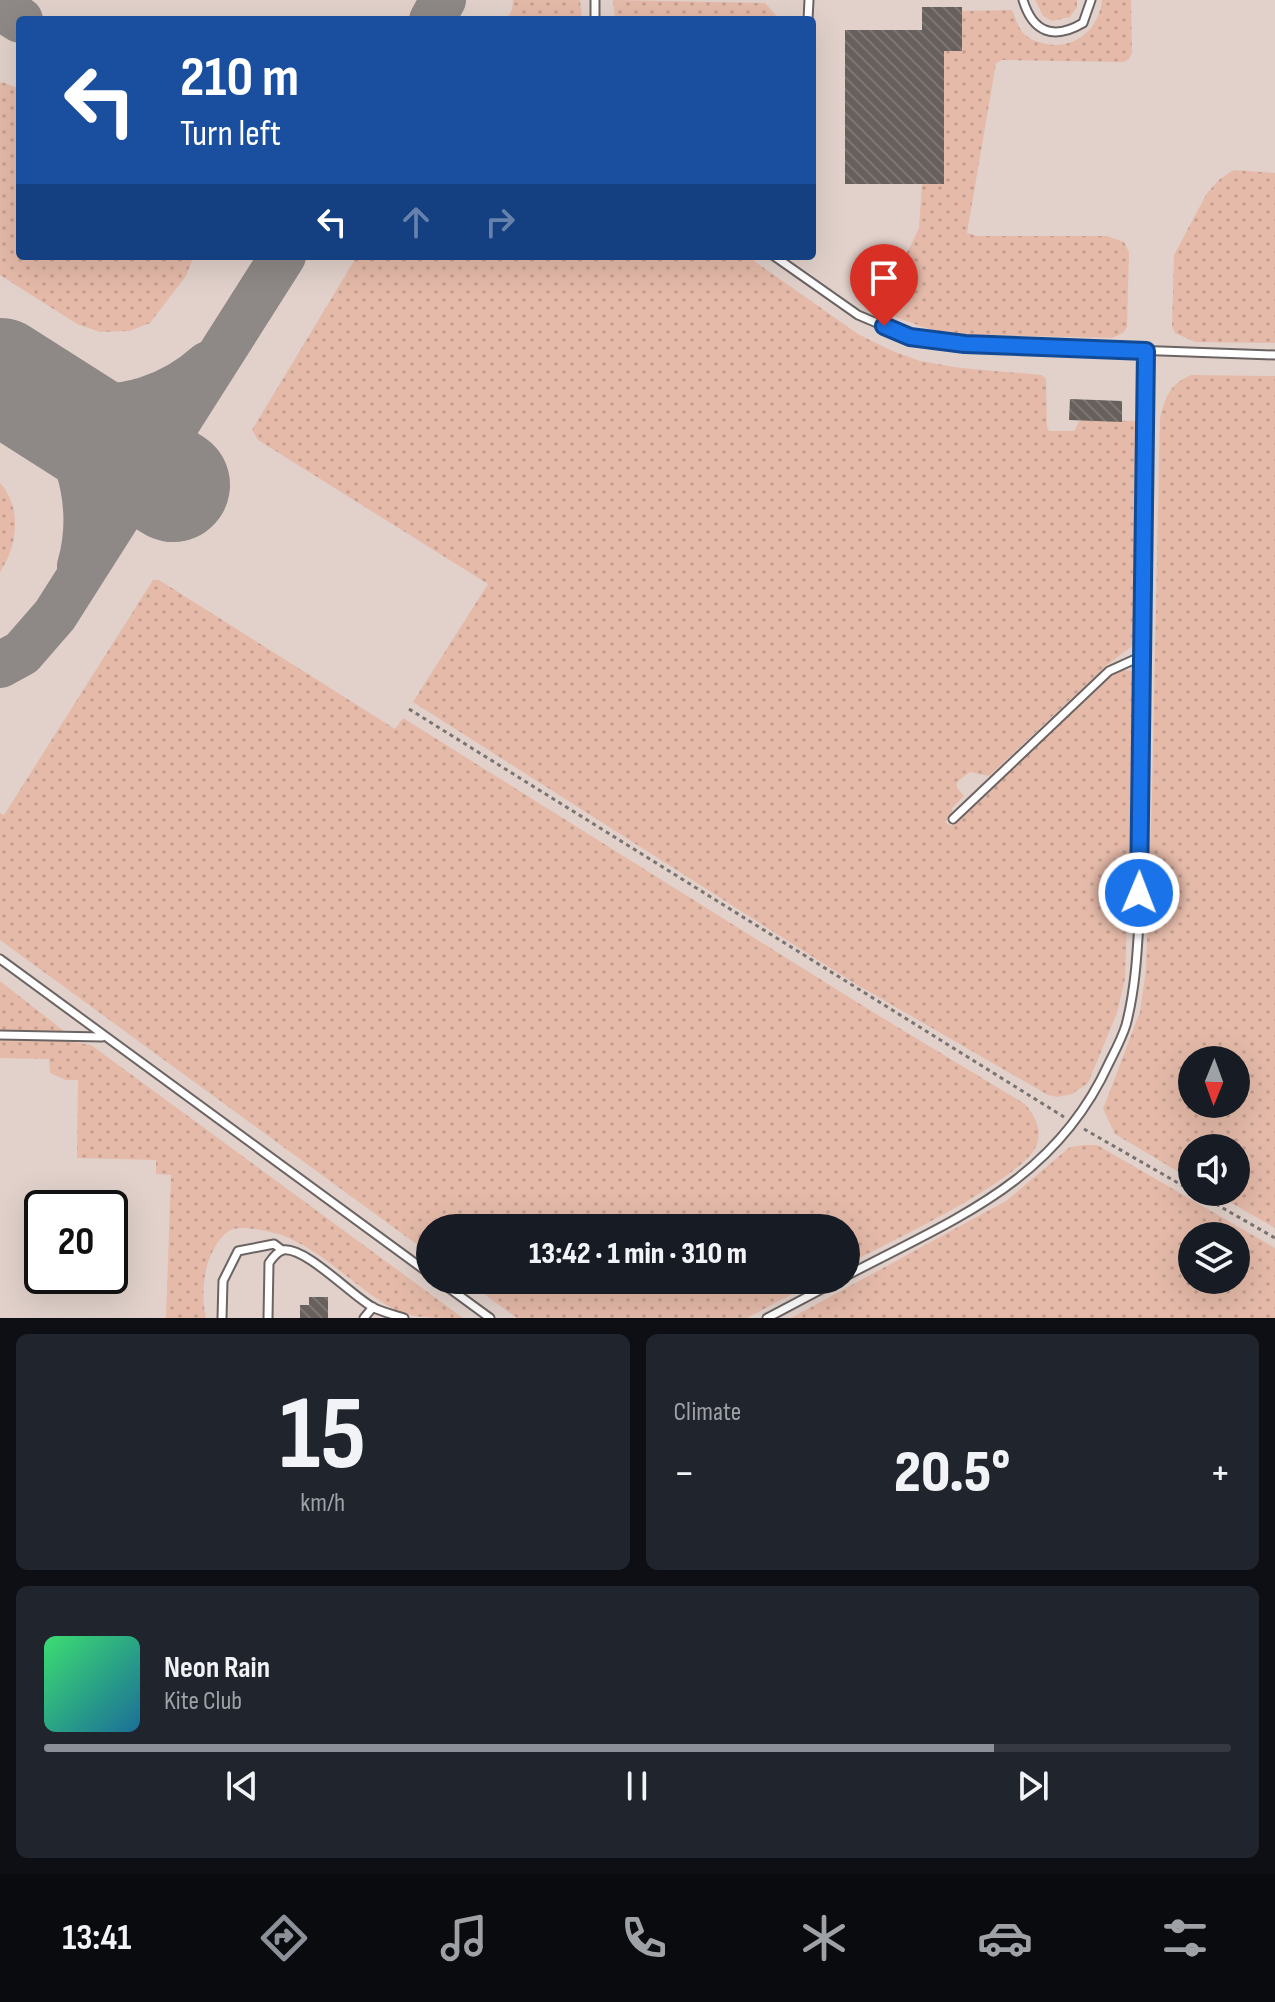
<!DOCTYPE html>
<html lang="en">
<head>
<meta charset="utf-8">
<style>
  :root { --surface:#171b24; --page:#20242c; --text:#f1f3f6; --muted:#9ea1a6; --line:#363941; --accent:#8c9099 }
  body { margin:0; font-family:"Sofia Sans Condensed",sans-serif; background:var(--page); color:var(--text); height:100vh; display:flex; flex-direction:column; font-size:30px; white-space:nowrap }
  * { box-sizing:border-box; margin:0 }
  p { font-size:26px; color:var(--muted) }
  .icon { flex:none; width:44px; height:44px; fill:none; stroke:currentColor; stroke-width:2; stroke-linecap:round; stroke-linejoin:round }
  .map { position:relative; height:1318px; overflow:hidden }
  .side { display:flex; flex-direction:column; gap:16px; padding:16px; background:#0d0f14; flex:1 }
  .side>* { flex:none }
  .banner { position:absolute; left:16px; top:16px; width:800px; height:244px; border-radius:8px; box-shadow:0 8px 32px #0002; background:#1a4fa0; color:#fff; overflow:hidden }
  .needle { width:52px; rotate:181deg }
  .controls { position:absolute; left:1178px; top:1046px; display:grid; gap:16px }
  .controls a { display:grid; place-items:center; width:72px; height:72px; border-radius:50%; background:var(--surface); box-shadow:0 8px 32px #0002; font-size:40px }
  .speed { position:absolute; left:24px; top:1190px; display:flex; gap:16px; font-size:40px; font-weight:700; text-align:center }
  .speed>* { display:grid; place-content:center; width:104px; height:104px; border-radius:50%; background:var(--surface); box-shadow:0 8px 32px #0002; line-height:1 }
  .speed .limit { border:4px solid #111; border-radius:12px; background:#fff; color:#111 }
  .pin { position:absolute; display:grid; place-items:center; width:68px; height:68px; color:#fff; margin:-82px -34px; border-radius:50% 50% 50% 0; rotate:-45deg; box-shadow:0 0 8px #0007 }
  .pin .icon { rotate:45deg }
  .me { position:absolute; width:88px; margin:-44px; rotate:1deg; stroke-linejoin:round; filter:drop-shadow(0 0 6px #0008) }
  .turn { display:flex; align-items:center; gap:28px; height:168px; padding:0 32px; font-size:36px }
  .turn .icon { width:104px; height:104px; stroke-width:2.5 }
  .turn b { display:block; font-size:56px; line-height:68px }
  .lanes { display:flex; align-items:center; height:76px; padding:0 32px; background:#0003; justify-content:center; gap:40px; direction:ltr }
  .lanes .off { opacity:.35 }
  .big { font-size:60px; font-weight:800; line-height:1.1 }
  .side .widget { flex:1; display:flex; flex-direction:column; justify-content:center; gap:12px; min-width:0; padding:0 28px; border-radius:12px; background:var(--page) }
  .side .dial { align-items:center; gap:0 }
  .dial b { font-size:104px; line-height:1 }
  .song { display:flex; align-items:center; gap:24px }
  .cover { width:96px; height:96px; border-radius:12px; background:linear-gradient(135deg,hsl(140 70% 55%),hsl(200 70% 35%)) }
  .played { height:8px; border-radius:4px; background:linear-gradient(90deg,var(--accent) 80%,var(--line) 80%) }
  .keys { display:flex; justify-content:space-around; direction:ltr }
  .heat { display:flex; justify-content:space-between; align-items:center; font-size:44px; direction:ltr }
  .side .tiles { flex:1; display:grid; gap:16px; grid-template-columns:1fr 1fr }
  .widget:last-child { grid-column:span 2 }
  .trip { position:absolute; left:416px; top:1214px; width:444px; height:80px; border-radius:40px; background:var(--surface); box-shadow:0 8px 32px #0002; font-weight:800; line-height:80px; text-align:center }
  .menu { display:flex; height:128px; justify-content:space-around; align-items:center; background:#090b0e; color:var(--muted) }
  .menu .icon { width:56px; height:56px }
  .menu .selected { color:var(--accent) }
  .menu b { font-size:36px; color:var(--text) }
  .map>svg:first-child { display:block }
</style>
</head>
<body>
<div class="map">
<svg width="1275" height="1318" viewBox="0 0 1275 1318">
  <defs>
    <pattern id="grass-dots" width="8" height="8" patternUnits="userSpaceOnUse" patternTransform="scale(2)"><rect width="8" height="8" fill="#e5baa9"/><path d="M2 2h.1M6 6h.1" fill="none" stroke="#c49f91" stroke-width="1.8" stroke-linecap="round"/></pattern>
    <pattern id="building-back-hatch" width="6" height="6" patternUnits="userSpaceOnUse" patternTransform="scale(2)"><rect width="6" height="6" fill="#67605d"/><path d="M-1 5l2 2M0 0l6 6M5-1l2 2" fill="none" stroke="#7c7674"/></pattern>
  </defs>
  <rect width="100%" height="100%" fill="#e5ddda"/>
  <!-- built -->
  <path fill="#e2d1cb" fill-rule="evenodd" d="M0,0H1275V1318H0ZM20,20H812V256H20ZM1192,1060H1236V1104H1192ZM1192,1148H1236V1192H1192ZM42,1208H110V1276H42ZM430,1228H846V1280H430ZM1192,1236H1236V1280H1192Z"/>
  <!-- grass -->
  <g fill="url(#grass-dots)" fill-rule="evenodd">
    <polygon points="513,0 580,0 582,20 506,20 512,10"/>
    <polygon points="613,0 765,3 780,20 615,20"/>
    <polygon points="1035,0 1077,0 1077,7 1070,17 1052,21 1043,16"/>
    <path d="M1102,0H1131L1132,53L1129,59L1124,62L1002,60L996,63L967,233L977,236H1107L1124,242L1129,252L1127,327L1123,333L1112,338L943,334L901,319L879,309L878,302L881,294L910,247L919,228L922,184H944V51L962,11L1012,10C1015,17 1018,27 1023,33C1027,37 1034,41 1039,42C1070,53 1099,32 1102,0Z"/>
    <polygon points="2,82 20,89 20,256 194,256 186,276 150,323 129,331 100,332 77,324 0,275 0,83"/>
    <polygon points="1234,170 1275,173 1275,343 1195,342 1175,333 1172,326 1174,255 1207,193 1220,179"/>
    <polygon points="357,256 747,256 858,334 890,350 920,361 961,368 1042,375 1046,379 1047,427 1049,431 1074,431 1080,420 1138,421 1135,641 1131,647 1107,665 989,776 970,772 957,782 957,788 964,796 952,808 952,813 945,822 951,826 1113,675 1120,670 1133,671 1131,813 1125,979 1117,1013 1088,1083 1072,1094 1057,1097 1048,1095 854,983 413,702 488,584 258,440 252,430"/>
    <path d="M1191,375L1275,376V1228L1212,1192H1236V1148H1192V1180L1115,1134L1103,1109L1140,1012L1146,970L1152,793L1160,419C1165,397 1170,384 1191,375ZM1192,1060H1236V1104H1192Z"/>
    <path d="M0,483C22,507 18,546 0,572Z"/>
    <path d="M153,580H159L395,729L403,718L876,1014L1025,1104C1035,1116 1042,1128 1037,1144C1027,1178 882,1246 846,1265V1228H430V1254L0,940V813L4,815Z"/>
    <polygon points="0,981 64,1031 58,1033 0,1031"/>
    <path d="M0,1040L67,1041L91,1045L463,1318C444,1318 420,1318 403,1314C352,1290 318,1239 261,1230C238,1227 229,1224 215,1247C203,1266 201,1296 206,1318H166L171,1175L156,1174V1160L77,1158L78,1080H66L50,1073L49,1059L0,1058Z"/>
    <path d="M1084,1145H1097L1275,1248V1318H791L1006,1201L1070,1147ZM1192,1236H1236V1280H1192Z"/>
    <polygon points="465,1280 819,1280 747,1318 517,1318"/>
  </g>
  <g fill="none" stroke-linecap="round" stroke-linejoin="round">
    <!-- taxiway -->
    <g stroke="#8e8886" stroke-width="46">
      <polyline points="0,7 20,20"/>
      <polyline points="432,20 443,0"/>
      <path d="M80,566C94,518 85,457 51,418C38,402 19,390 3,377C26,386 50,398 74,403C122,414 173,396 208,364"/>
      <polyline points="0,665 22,653 55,615 283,256"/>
    </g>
    <!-- runway -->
    <polyline stroke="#8e8886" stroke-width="114" points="0,375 173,485"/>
  </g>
  <!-- building -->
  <g fill="url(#building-back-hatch)">
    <polygon points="922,7 962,7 962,51 944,51 944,184 845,184 845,30 922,30"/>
    <polygon points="1070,399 1122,401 1122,422 1069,420"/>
    <polygon points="309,1297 328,1297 328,1318 300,1318 300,1305 309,1305"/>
  </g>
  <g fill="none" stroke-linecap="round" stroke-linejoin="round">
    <!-- service casing -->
    <g stroke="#6b6462" stroke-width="11">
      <g id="service">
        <path d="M1023,0C1033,33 1054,40 1083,23L1091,0"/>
        <polyline points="595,20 595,0"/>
        <polyline points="808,20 809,0"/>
        <polyline points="774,256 858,315 910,337 965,344 1275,355"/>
        <polyline points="953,819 1109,671 1142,656"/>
        <polyline points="0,959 430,1274"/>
        <polyline points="0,1035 102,1037"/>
        <path d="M846,1276C954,1219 1055,1182 1109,1063C1115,1051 1122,1038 1126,1025C1135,991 1137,956 1139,922L1146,351"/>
        <polyline points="438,1280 490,1318"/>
        <polyline points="222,1318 223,1281 238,1251 274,1244 282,1250"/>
        <path d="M268,1318L269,1263C273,1257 277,1252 283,1250C305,1246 353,1297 374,1308C383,1312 394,1315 404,1318"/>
        <polyline points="364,1318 373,1307"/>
        <polyline points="767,1318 839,1280"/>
      </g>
    </g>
    <!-- path -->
    <g stroke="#797472" stroke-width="3" stroke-dasharray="4 4" stroke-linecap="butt">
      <polyline points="409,709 1064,1117"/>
      <polyline points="1084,1129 1192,1191"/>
      <polyline points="1195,1192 1275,1238"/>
    </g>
    <!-- service -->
    <use href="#service" stroke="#fff" stroke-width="7"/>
  </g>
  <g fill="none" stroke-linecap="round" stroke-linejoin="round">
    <!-- route casing -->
    <g stroke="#114b97" stroke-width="20">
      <polyline id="route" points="884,326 910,337 965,344 1146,351 1139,893"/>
    </g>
    <!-- route -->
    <use href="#route" stroke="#1a73e8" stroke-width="14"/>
  </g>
</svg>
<div class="controls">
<a><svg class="needle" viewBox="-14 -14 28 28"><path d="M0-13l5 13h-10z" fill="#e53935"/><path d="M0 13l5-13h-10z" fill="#9ea1a6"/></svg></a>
<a><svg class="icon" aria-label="sound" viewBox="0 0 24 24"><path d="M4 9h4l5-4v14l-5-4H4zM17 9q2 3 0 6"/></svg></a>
<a><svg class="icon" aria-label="layers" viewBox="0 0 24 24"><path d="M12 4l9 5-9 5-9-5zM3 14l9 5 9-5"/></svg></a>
</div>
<div class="speed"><div class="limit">20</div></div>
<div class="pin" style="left:884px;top:326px;background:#d93025"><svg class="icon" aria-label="arrive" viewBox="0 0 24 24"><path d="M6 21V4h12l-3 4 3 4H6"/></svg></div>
<svg class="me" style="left:1139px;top:893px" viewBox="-20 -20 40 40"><circle r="17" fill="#1a73e8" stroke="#fff" stroke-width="3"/><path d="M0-11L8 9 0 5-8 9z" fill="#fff"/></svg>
<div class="trip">13:42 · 1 min · 310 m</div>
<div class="banner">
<div class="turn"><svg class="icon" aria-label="left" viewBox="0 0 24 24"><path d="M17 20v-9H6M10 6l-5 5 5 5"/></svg><div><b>210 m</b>Turn left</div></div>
<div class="lanes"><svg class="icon" aria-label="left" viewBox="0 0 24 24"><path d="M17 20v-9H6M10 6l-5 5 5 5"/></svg><svg class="icon off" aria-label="ahead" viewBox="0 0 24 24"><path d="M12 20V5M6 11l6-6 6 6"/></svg><svg class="icon off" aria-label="right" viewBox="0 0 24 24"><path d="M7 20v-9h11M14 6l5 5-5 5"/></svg></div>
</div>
</div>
<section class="side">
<div class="tiles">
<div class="widget dial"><b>15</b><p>km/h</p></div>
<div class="widget"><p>Climate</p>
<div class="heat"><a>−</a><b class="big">20.5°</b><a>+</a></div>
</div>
<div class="widget">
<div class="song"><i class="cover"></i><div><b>Neon Rain</b><p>Kite Club</p></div></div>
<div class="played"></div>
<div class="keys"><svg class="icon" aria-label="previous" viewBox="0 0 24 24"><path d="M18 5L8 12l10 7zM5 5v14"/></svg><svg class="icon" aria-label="pause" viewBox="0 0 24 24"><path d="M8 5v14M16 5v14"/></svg><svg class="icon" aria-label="next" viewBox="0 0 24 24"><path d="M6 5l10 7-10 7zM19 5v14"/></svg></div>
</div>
</div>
</section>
<nav class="menu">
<b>13:41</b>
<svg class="icon selected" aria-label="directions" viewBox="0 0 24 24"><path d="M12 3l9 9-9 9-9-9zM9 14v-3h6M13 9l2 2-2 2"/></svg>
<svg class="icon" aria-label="music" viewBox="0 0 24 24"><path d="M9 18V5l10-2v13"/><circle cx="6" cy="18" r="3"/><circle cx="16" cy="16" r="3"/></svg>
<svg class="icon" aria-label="phone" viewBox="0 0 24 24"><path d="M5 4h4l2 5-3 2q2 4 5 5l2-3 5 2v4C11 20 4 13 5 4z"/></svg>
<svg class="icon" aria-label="climate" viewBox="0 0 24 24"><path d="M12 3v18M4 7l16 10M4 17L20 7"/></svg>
<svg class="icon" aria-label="car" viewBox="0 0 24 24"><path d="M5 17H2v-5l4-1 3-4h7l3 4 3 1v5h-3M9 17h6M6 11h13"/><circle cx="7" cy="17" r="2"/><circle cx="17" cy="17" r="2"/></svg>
<svg class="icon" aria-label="filters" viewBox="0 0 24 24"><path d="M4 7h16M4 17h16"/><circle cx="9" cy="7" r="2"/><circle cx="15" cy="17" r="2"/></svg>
</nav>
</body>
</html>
